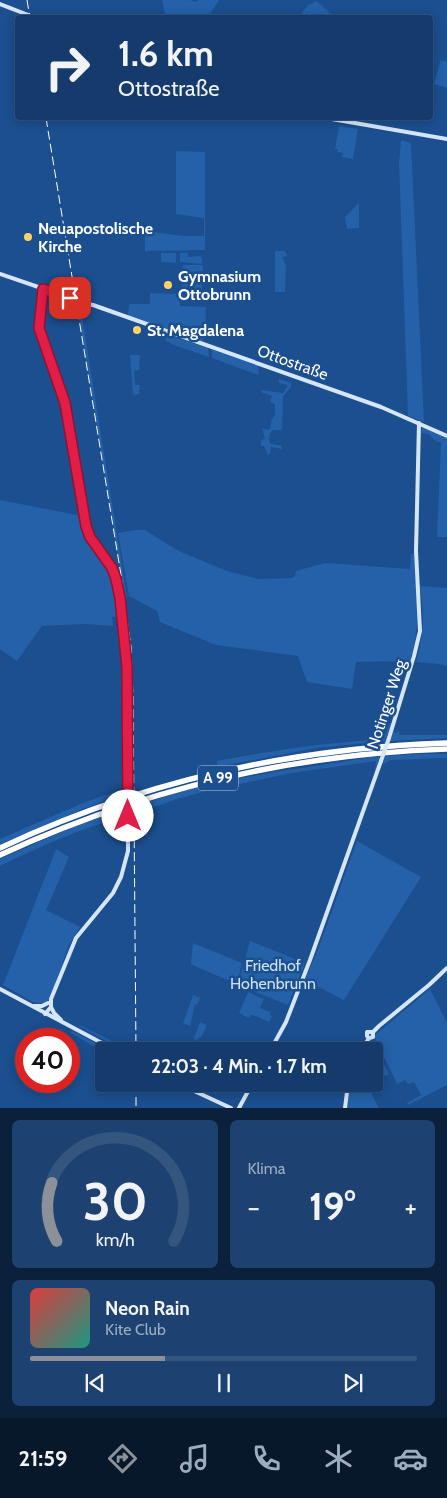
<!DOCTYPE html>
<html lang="de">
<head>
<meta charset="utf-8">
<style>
  :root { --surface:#143b6b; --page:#1d4271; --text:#f1f3f6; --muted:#9dadc1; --line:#33557e; --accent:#8c9099 }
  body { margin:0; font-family:Cabin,sans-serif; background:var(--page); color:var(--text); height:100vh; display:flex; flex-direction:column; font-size:19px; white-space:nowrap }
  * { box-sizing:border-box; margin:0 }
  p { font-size:16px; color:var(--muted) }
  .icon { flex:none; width:28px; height:28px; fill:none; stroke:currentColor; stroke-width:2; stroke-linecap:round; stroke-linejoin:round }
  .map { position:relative; height:1108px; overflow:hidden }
  .drawer { display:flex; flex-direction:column; gap:12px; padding:12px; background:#0b203b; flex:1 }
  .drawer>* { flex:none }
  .hud { position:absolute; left:15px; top:15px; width:418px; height:105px; border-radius:5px; box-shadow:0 2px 12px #0003,0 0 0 1px var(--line); background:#143b6b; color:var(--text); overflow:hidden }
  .speed { position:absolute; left:15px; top:1028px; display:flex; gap:10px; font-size:25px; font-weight:700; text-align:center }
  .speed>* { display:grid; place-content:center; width:65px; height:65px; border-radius:50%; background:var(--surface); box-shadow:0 2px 12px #0003,0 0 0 1px var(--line); line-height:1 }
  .speed .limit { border:8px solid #d22; background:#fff; color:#111 }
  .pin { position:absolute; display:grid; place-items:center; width:42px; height:42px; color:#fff; margin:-21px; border-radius:10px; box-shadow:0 2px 8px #0006 }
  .me { position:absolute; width:55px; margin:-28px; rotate:0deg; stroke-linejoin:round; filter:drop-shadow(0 0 4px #0008) }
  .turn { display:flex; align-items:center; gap:18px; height:105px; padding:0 20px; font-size:22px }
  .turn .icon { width:65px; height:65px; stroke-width:2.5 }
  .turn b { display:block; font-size:35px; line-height:42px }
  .big { font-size:38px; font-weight:700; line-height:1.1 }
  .drawer .card { flex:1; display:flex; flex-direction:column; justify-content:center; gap:8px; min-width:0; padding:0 18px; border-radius:8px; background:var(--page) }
  .drawer .dial { align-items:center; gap:0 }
  .dial svg { height:130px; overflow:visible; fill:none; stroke:var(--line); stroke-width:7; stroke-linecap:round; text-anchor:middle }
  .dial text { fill:var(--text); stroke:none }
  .song { display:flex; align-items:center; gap:15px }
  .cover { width:60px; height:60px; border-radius:8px; background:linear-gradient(135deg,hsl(0 70% 55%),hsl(170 70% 35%)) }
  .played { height:5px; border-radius:2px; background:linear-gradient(90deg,var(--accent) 35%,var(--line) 35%) }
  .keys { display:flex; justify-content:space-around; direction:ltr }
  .heat { display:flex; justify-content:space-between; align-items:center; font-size:28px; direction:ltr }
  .drawer .tiles { flex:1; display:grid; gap:12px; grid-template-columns:1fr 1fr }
  .card:last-child { grid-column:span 2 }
  .trip { position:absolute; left:95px; top:1042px; width:288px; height:50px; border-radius:5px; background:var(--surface); box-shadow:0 2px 12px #0003,0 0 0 1px var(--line); font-weight:700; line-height:50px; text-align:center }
  .tabs { display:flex; height:80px; justify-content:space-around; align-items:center; background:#08182b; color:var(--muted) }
  .tabs .icon { width:35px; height:35px }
  .tabs .active { color:var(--accent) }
  .tabs b { font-size:22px; color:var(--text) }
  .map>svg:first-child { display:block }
</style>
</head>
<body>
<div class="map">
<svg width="447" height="1108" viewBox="0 0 447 1108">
  <rect width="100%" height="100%" fill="#1b4f8f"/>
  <!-- green -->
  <g fill="#2461a8">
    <polygon points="162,0 190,0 196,2 198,0 219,0 208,17 166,18"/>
    <polygon points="316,1 335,17 299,17 309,4 310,5"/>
    <polygon points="441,60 447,62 447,88 434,84"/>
    <polygon points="339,126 358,129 353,159 342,157 343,153 337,152 338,149 335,149"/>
    <polygon points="401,140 411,143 424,422 408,416 399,163"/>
    <polygon points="176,151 205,152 205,250 145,251 145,232 148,231 183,236 204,236 204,218 176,214"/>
    <polygon points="359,203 359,228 347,229 345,217"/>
    <polygon points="275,251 285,251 287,256 282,257 286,265 285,292 275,292"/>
    <polygon points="161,253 176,253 176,263 161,262"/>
    <polygon points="180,253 188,253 188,257 198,256 202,257 202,264 180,262"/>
    <polygon points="183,265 203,265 202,292 182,291"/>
    <polygon points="150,293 179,294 180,306 206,307 205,339 201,341 128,315 129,304 150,304"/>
    <polygon points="78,309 80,309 82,317 127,597 125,598"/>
    <polygon points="165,334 208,348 209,357 171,344 171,343 166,341"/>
    <polygon points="212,350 256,364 259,367 258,375 212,358"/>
    <polygon points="130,355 140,355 139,370 134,371 135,385 140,385 139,394 133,395"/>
    <polygon points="279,379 291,383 291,387 283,396 282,430 273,430 270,433 269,440 271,444 282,446 282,449 271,447 270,454 268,455 264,446 261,446 261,440 265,439 262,428 268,430 271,427 271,422 275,414 275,404 270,402 272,396 261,392 261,390 283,393 288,385 279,383"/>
    <polygon points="422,427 447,438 447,537 437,537 441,443 434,440 429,434 421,433"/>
    <polygon points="0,500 82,516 89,538 103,556 114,577 121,616 112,617 113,626 85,624 42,626 17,661 0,649"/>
    <path d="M135,530H145L179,551L227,571L258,579L291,578L295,576L296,571L325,563L410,569L411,554H414C416,590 422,626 410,661L356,662L352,689L307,682L298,656L216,645L160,622L157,611L129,596L118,533Z"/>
    <path d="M419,586L447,588V666L439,664L416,662C423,637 426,612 419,586Z"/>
    <path d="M390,723H392L385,741L316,748L217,767V761C273,750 326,743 383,739Z"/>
    <polygon points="398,731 400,732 399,735 447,735 447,738 390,741 393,732 396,733"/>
    <polygon points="416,754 447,754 447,758 391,760 383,764 385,756"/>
    <polygon points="380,756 374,778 376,761 292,773 215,789 215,783 274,772"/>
    <polygon points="212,782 210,790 174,800 137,813 135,806"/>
    <polygon points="125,788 125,794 85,808 0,844 0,839 83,803"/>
    <path d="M125,808L126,816C82,828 41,846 0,866V859L80,824Z"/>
    <polygon points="357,841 421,877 344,1000 305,980 319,947"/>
    <polygon points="56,849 69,857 46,910 80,927 69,945 50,998 44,1004 33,1002 3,985"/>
    <polygon points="250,941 305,963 288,1005 238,985"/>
    <polygon points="193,943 242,963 237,984 192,965 191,963"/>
    <polygon points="430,989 447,1023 447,1085 408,1105 407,1103 421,1095 414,1082 408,1084 405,1080 397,1084 374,1036"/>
    <polygon points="248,992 264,999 260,1008 270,1012 270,1015 272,1016 269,1022 253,1015 251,1015 249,1018 239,1013"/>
    <polygon points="193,995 200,998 197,1005 195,1004 190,1026 183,1023"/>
    <polygon points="200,1022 207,1025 202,1036 195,1041 194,1038"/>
    <polygon points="77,1025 79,1025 129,1049 129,1051 125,1051"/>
    <polygon points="72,1031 111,1051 104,1052 71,1033"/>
    <polygon points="372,1040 389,1074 377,1079 374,1083 374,1051 363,1051"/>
    <polygon points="350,1084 373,1084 369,1089 379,1108 347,1108"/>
  </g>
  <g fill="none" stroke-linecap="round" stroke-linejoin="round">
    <!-- secondary -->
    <g stroke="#d6e6fa" stroke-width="4">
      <polyline points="0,4 36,18"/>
      <polyline points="326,118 447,139"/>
      <polyline points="0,274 88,304"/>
      <polyline points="43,289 39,328 65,403 86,526 90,537 112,568 118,585 127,667 128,788"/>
      <polyline points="87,304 93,305 381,407 447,436"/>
      <polyline points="389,738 414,656 420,631 416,551 419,423"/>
      <polyline points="0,989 117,1051"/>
      <polyline points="34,1006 42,1006 48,1003"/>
      <polyline points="51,1007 54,1013 61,1020"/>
      <polyline points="45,1014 51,1007 51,999 76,938 113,893 121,877 128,851 128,812"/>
      <polyline points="369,1038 367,1036 367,1032 373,1032"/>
      <polyline points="270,1051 286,1022 310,960 381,761"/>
      <polyline points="361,1051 369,1038 373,1037 373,1032 379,1026 429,985 447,968"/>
      <polyline points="179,1084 231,1108"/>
      <polyline points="239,1108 252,1084"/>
      <polyline points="345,1108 348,1084"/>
    </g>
    <!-- highway -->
    <g stroke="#fff" stroke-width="5.5">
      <path d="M0,848C140,782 292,748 447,743"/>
      <path d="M0,855C143,789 289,754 447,749"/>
    </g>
    <!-- rail -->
    <g stroke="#fff" stroke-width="1" stroke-dasharray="9 4" stroke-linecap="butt">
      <polyline points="27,0 30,18"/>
      <polyline points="46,118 121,575 131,647 133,696 136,1051"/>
      <polyline points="136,1084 136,1108"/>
    </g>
    <!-- secondary-bridge -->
    <g stroke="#d6e6fa" stroke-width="4">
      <polyline points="381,761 389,738"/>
      <polyline points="128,788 128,812"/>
    </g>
  </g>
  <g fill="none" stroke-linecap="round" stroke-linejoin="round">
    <!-- route casing -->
    <g stroke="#92132f" stroke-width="12">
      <polyline id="route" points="70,298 43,289 39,328 65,403 86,526 90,537 112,568 116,579 120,598 127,667 128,816"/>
    </g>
    <!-- route -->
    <use href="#route" stroke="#e11d48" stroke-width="9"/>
  </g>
  <!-- markers -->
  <g fill="#ffd166" stroke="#1b4f8f" stroke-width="2">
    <circle cx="28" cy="237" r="5"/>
    <circle cx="168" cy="285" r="5"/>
    <circle cx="137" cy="330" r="5"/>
  </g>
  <g text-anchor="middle" stroke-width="5" stroke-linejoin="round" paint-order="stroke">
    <!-- shield labels -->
    <rect fill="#1b4f8f" stroke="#bbcadd" stroke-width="1" x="198" y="765.5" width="40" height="25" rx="4"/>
    <g font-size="15" font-weight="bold" fill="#fff">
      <text x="218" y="783">A 99</text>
    </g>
    <!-- poi labels -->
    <g font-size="16" font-weight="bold" fill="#fff" stroke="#1b4f8f" text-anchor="start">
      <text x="38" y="234">Neuapostolische<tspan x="38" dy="18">Kirche</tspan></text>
      <text x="178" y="282">Gymnasium<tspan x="178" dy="18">Ottobrunn</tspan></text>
      <text x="147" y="336">St. Magdalena</text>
    </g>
    <!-- street labels -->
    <g font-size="16" fill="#fff" stroke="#1b4f8f">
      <text transform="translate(293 362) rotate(20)" y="6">Ottostraße</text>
      <text transform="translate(386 704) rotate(-72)" y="6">Notinger Weg</text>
    </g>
    <!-- park labels -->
    <g font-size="16" fill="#cfe3fa" stroke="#1b4f8f">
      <text x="273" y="971">Friedhof<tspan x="273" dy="18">Hohenbrunn</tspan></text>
    </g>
  </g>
</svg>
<div class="speed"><div class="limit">40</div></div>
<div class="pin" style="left:70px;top:298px;background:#d93025"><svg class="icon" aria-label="arrive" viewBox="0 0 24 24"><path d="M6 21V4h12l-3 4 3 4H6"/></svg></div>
<svg class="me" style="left:128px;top:816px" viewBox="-20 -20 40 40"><circle r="19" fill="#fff"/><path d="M0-13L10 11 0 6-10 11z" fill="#e11d48"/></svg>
<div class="trip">22:03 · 4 Min. · 1.7 km</div>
<div class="hud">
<div class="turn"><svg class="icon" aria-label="right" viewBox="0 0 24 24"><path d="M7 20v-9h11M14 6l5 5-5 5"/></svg><div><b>1.6 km</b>Ottostraße</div></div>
</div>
</div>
<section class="drawer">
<div class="tiles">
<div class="card dial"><svg viewBox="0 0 100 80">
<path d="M14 69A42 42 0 1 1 86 69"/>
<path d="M14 69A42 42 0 0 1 11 33" stroke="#8c9099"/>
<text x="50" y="56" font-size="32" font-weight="700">30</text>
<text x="50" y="72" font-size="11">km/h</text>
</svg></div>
<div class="card"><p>Klima</p>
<div class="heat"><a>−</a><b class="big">19°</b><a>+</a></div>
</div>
<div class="card">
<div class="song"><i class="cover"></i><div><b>Neon Rain</b><p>Kite Club</p></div></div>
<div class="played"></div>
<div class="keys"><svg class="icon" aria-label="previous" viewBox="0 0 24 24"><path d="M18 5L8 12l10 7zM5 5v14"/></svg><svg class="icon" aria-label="pause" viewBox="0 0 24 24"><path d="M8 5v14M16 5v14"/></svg><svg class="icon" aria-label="next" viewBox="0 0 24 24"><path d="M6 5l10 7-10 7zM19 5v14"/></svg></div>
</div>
</div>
</section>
<nav class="tabs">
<b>21:59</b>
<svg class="icon active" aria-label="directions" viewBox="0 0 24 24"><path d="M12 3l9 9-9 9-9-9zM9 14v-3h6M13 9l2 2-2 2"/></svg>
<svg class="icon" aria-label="music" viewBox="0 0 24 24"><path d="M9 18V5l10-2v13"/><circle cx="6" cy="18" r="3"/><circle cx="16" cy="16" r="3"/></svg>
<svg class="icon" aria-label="phone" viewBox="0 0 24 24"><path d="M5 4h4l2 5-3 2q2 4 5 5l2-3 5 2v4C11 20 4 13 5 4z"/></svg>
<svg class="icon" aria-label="climate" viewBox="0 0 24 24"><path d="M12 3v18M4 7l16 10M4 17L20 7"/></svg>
<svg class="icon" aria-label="car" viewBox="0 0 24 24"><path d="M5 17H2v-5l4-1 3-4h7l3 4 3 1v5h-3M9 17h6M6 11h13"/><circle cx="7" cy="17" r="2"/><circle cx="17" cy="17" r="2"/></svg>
</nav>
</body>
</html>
